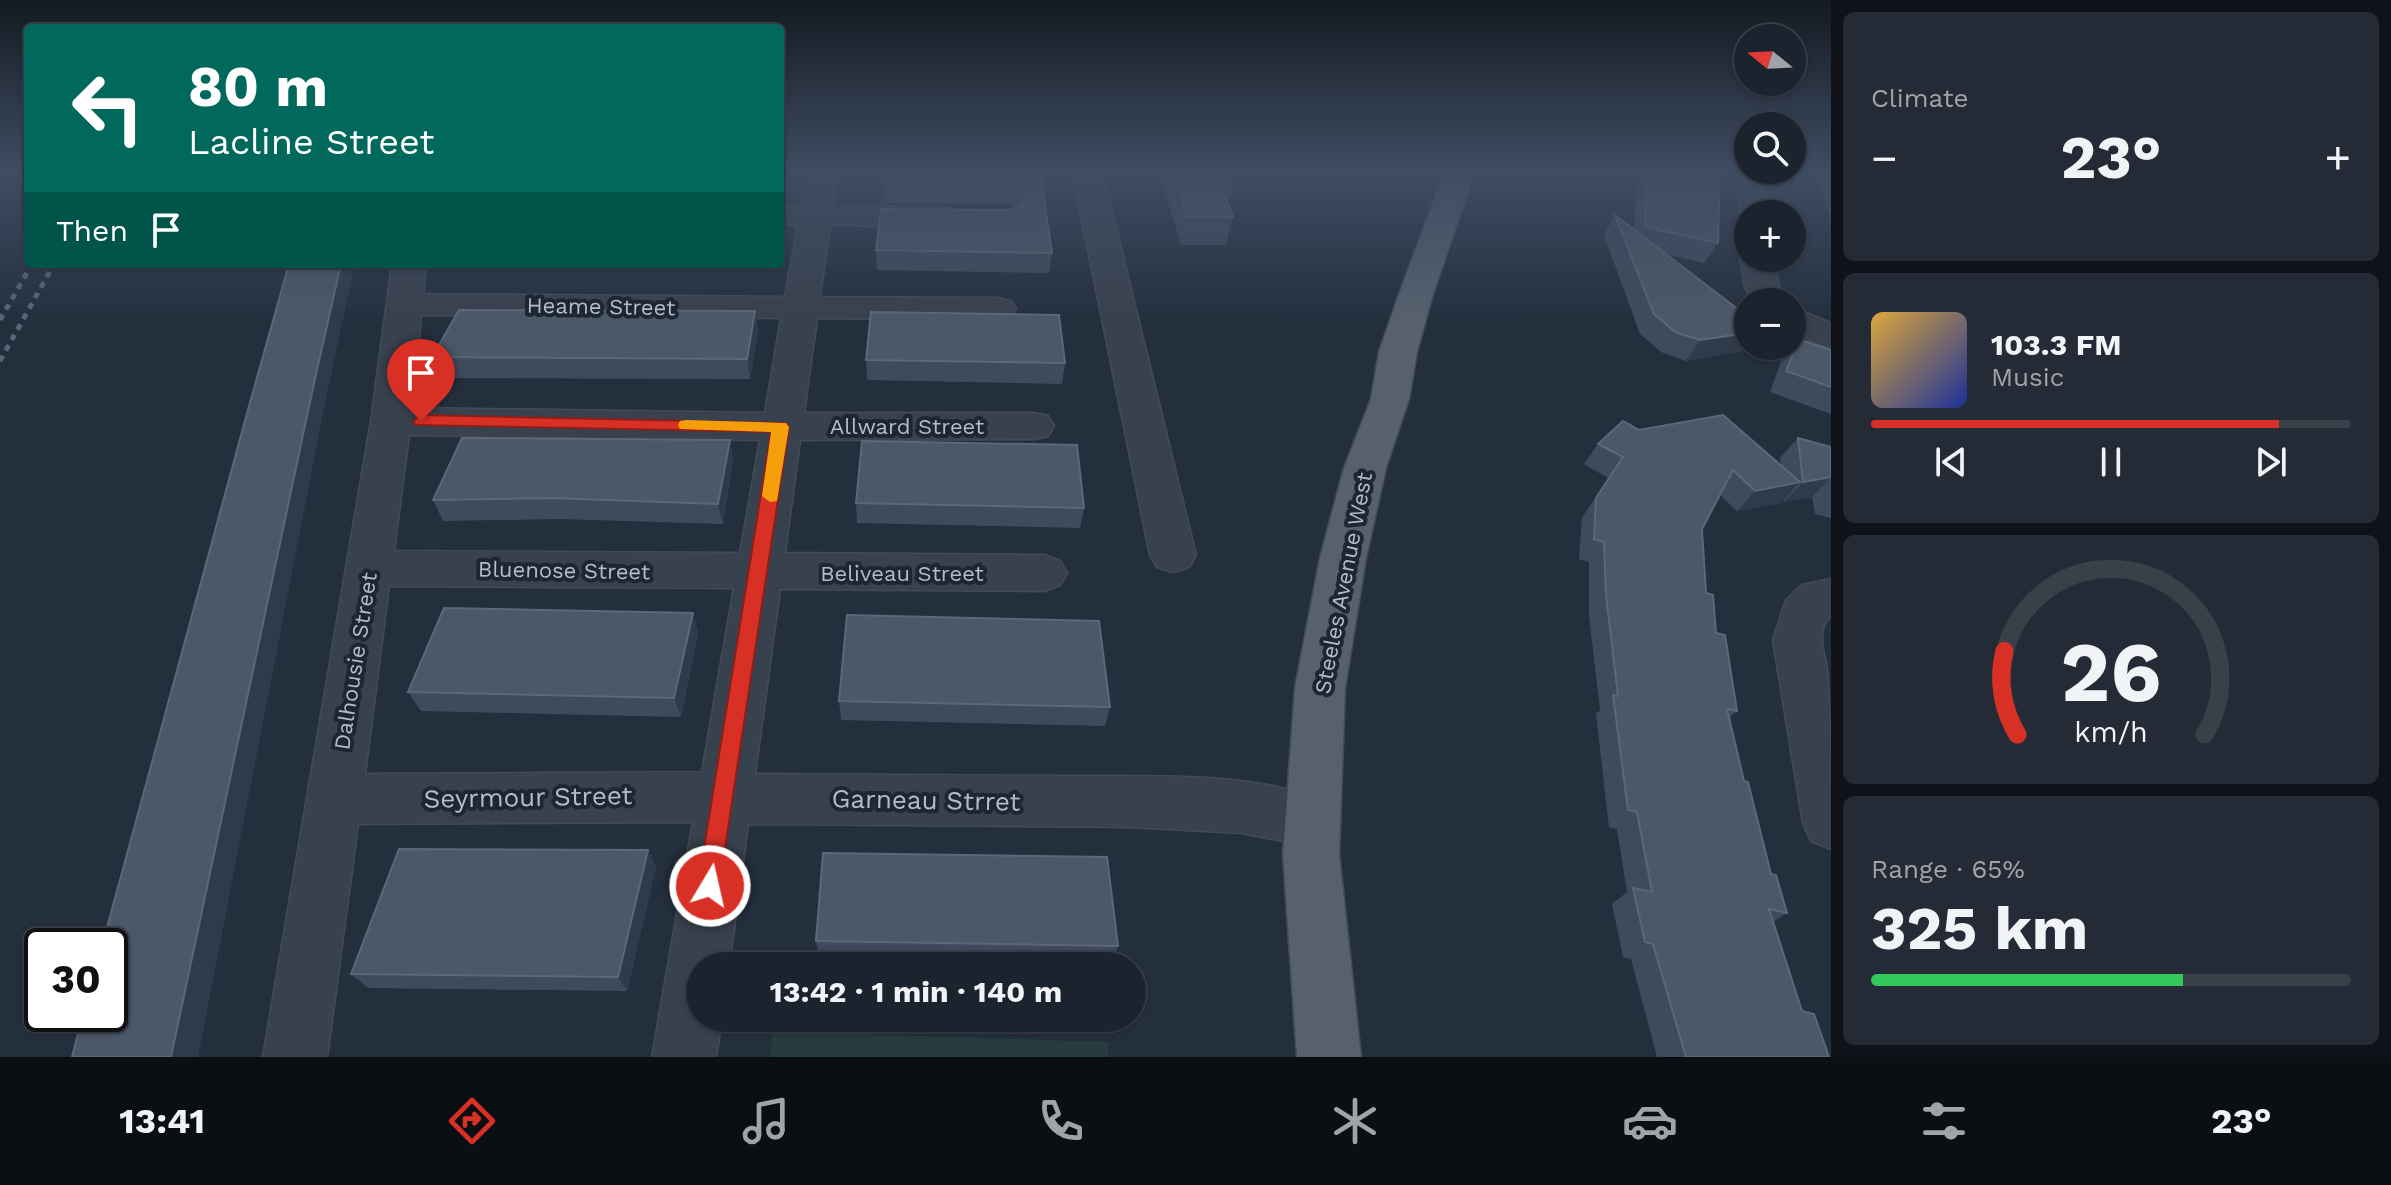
<!DOCTYPE html>
<html lang="en">
<head>
<meta charset="utf-8">
<style>
  :root { --surface:#1b232e; --page:#242b36; --text:#f1f3f6; --muted:#a0a4aa; --line:#39404a; --accent:#d93025 }
  body { margin:0; font-family:"Work Sans",sans-serif; background:var(--page); color:var(--text); height:100vh; display:flex; flex-direction:column; font-size:30px; white-space:nowrap }
  * { box-sizing:border-box; margin:0 }
  p { font-size:26px; color:var(--muted) }
  .icon { flex:none; width:44px; height:44px; fill:none; stroke:currentColor; stroke-width:2; stroke-linecap:round; stroke-linejoin:round }
  .map { position:relative; flex:1; overflow:hidden }
  .drawer { display:flex; flex-direction:column; gap:12px; padding:12px; background:#0f1319; width:560px }
  .drawer>* { flex:none }
  .guide { position:absolute; left:24px; top:24px; width:760px; height:244px; border-radius:8px; box-shadow:0 2px 6px #0004,0 0 0 2px var(--line); background:#00695c; color:#fff; overflow:hidden }
  .needle { width:52px; rotate:288deg }
  .controls { position:absolute; left:1734px; top:24px; display:grid; gap:16px }
  .controls a { display:grid; place-items:center; width:72px; height:72px; border-radius:50%; background:var(--surface); box-shadow:0 2px 6px #0004,0 0 0 2px var(--line); font-size:40px }
  .speed { position:absolute; left:24px; top:928px; display:flex; gap:16px; font-size:40px; font-weight:700; text-align:center }
  .speed>* { display:grid; place-content:center; width:104px; height:104px; border-radius:50%; background:var(--surface); box-shadow:0 2px 6px #0004,0 0 0 2px var(--line); line-height:1 }
  .speed .limit { border:4px solid #111; border-radius:12px; background:#fff; color:#111 }
  .pin { position:absolute; display:grid; place-items:center; width:68px; height:68px; color:#fff; margin:-82px -34px; border-radius:50% 50% 50% 0; rotate:-45deg; box-shadow:0 0 8px #0007 }
  .pin .icon { rotate:45deg }
  .me { position:absolute; width:88px; margin:-44px; rotate:9deg; stroke-linejoin:round; filter:drop-shadow(0 0 6px #0008) }
  .turn { display:flex; align-items:center; gap:28px; height:168px; padding:0 32px; font-size:36px }
  .turn .icon { width:104px; height:104px; stroke-width:2.5 }
  .turn b { display:block; font-size:56px; line-height:68px }
  .then { display:flex; align-items:center; height:76px; padding:0 32px; background:#0003; gap:16px; font-size:30px }
  .big { font-size:60px; font-weight:700; line-height:1.1 }
  .drawer .widget { flex:1; display:flex; flex-direction:column; justify-content:center; gap:12px; min-width:0; padding:0 28px; border-radius:12px; background:var(--page) }
  .drawer .dial { align-items:center; gap:0 }
  .dial svg { height:208px; overflow:visible; fill:none; stroke:var(--line); stroke-width:7; stroke-linecap:round; text-anchor:middle }
  .dial text { fill:var(--text); stroke:none }
  .song { display:flex; align-items:center; gap:24px }
  .cover { width:96px; height:96px; border-radius:12px; background:linear-gradient(135deg,hsl(40 70% 55%),hsl(230 70% 35%)) }
  .played { height:8px; border-radius:4px; background:linear-gradient(90deg,var(--accent) 85%,var(--line) 85%) }
  .keys { display:flex; justify-content:space-around; direction:ltr }
  .heat { display:flex; justify-content:space-between; align-items:center; font-size:44px; direction:ltr }
  .charge { height:12px; border-radius:6px; background:linear-gradient(90deg,#34c759 65%,var(--line) 0) }
  .trip { position:absolute; left:686px; top:952px; width:460px; height:80px; border-radius:40px; background:var(--surface); box-shadow:0 2px 6px #0004,0 0 0 2px var(--line); font-weight:700; line-height:80px; text-align:center }
  .tab-bar { display:flex; height:128px; justify-content:space-around; align-items:center; background:#0b0e12; color:var(--muted) }
  .tab-bar .icon { width:56px; height:56px }
  .tab-bar .selected { color:var(--accent) }
  .tab-bar b { font-size:36px; color:var(--text) }
  main { display:flex; flex:1; min-height:0 }
  .map>svg:first-child { display:block }
</style>
</head>
<body>
<main>
<div class="map">
<svg width="1831" height="1057" viewBox="0 0 1831 1057">
  <rect width="100%" height="100%" fill="#242f3e"/>
  <!-- green -->
  <polygon fill="#263c3f" points="773,1031 1108,1042 1108,1057 770,1057"/>
  <g fill="none" stroke-linecap="round" stroke-linejoin="round">
    <!-- minor casing -->
    <g stroke="#414a57" stroke-width="3">
      <g id="minor">
        <path d="M807,171H837L832,206L942,207L953,210L958,217L953,224L942,227L830,225L820,297L998,298L1011,301L1016,309L1011,317L998,320L817,318L804,413H1034L1048,416L1054,426L1048,436L1034,439L800,440L785,553L1044,555L1060,561L1067,573L1060,585L1044,591L780,589L755,774C857,775 959,775 1060,776C1149,777 1249,770 1333,803L1341,821L1333,839L1313,847L1242,833L1130,827L748,824L729,966H700V1018H722L716,1057H652L693,822L358,824L327,1057H263L371,421L392,264H426L423,294L785,297L798,225L780,224V206H801ZM421,315L781,318L765,413L412,408ZM409,435L760,440L740,553L394,551ZM389,586L734,588L702,772L365,774Z"/>
        <polygon points="1072,171 1102,171 1196,555 1189,567 1173,572 1157,567 1150,555"/>
        <polygon points="1738,171 1768,171 1772,214 1748,214 1748,221 1745,221 1740,214"/>
        <polygon points="1748,250 1748,258 1774,258 1779,287 1790,302 1754,302 1745,287 1740,258"/>
        <polygon points="1792,307 1831,323 1831,348 1792,332"/>
        <path d="M1831,579V615C1816,630 1823,650 1827,668C1831,724 1831,792 1831,849L1811,841L1803,823L1773,640L1786,600L1802,585Z"/>
      </g>
    </g>
    <!-- major casing -->
    <g stroke="#414a57" stroke-width="3">
      <polygon id="major" points="1445,171 1475,171 1432,297 1417,352 1409,399 1386,468 1366,558 1345,688 1339,854 1361,1057 1297,1057 1283,854 1295,688 1320,558 1344,468 1371,399 1379,352 1398,297"/>
    </g>
    <!-- minor -->
    <use href="#minor" fill="#38414e" fill-rule="evenodd"/>
    <!-- major -->
    <use href="#major" fill="#56606e" fill-rule="evenodd"/>
    <!-- rail -->
    <g stroke="#5a6575" stroke-width="5" stroke-dasharray="6 6" stroke-linecap="butt">
      <polyline points="0,320 32,264"/>
      <polyline points="0,361 54,264"/>
    </g>
  </g>
  <!-- wall -->
  <g fill="#3f4b5c">
    <polygon points="1040,171 1052,253 1049,273 877,270 876,250 1018,208 1006,204 883,203 883,184"/>
    <polygon points="1159,171 1245,171 1244,176 1237,176 1231,198 1226,198 1233,217 1226,245 1181,245"/>
    <polygon points="1637,171 1720,171 1718,243 1704,263 1665,254 1749,350 1686,361 1661,352 1640,334 1604,235 1615,215 1634,230"/>
    <polygon points="1816,171 1831,171 1831,221"/>
    <polygon points="441,264 773,264 772,269 442,265"/>
    <polygon points="755,311 758,331 750,379 441,378 432,357"/>
    <polygon points="1799,339 1831,350 1831,414 1770,392 1782,359"/>
    <polygon points="866,360 1065,363 1062,384 867,380"/>
    <polygon points="1639,430 1781,465 1780,458 1798,438 1831,447 1831,518 1815,514 1812,497 1784,502 1784,499 1781,503 1737,511 1720,495 1702,529 1706,593 1737,711 1729,718 1744,781 1771,874 1787,913 1773,922 1802,1011 1829,1057 1657,1057 1631,959 1623,957 1612,904 1627,892 1617,829 1609,827 1596,714 1600,710 1589,615 1589,562 1579,559 1582,518 1608,478 1584,464 1598,444"/>
    <polygon points="730,440 733,460 723,524 560,519 443,521 433,500"/>
    <polygon points="856,503 1084,508 1080,528 857,523"/>
    <polygon points="693,613 698,633 681,717 421,711 408,692"/>
    <polygon points="839,701 1110,707 1105,726 841,720"/>
    <polygon points="648,850 656,867 627,991 368,988 351,974"/>
    <polygon points="816,941 1118,946 1111,960 819,956"/>
  </g>
  <!-- shaded-wall -->
  <g fill="#2f3b4b">
    <polygon points="788,171 793,171 787,203 780,205 780,185"/>
    <polygon points="341,264 355,264 325,403 198,1057 171,1057 314,383"/>
    <polygon points="755,311 758,331 750,379 747,359"/>
    <polygon points="1748,333 1748,346 1752,346 1749,350 1686,361 1700,340"/>
    <polygon points="730,440 733,460 723,524 718,504"/>
    <polygon points="1831,477 1812,497 1784,502 1803,482"/>
    <polygon points="1800,482 1781,503 1737,511 1755,491"/>
    <polygon points="693,613 698,633 681,717 674,698"/>
    <polygon points="648,850 656,867 627,991 618,977"/>
  </g>
  <!-- building -->
  <g fill="#4b5868" stroke="#5c6777" stroke-width="2">
    <polygon points="780,171 788,171 785,184 780,185"/>
    <polygon points="884,171 1040,171 1052,253 876,250 881,209 1007,210 1019,207 1027,197 1019,188 1007,185 883,184"/>
    <polygon points="1173,171 1216,171 1233,217 1187,217"/>
    <polygon points="1647,171 1720,171 1718,243 1645,227"/>
    <polygon points="1615,215 1748,317 1748,333 1700,340 1675,332 1654,314"/>
    <polygon points="289,264 341,264 314,383 171,1057 72,1057 83,1014 110,1014 110,946 102,946 249,406"/>
    <polygon points="459,310 755,311 747,359 432,357"/>
    <polygon points="871,312 1059,315 1065,363 866,360"/>
    <polygon points="1799,339 1831,350 1831,387 1786,371"/>
    <polygon points="1723,415 1800,482 1755,491 1733,470 1702,529 1706,593 1713,595 1716,633 1725,635 1737,711 1727,709 1744,781 1748,782 1771,874 1776,875 1787,913 1769,909 1802,1011 1814,1014 1829,1057 1686,1057 1653,944 1645,942 1633,888 1652,892 1637,812 1628,810 1613,695 1618,696 1606,595 1604,542 1594,539 1596,498 1623,457 1598,444 1623,421 1639,430"/>
    <polygon points="462,438 730,440 718,504 552,498 433,500"/>
    <polygon points="1798,438 1831,447 1831,477 1803,482"/>
    <polygon points="862,441 1077,445 1084,508 856,503"/>
    <polygon points="444,608 693,613 674,698 408,692"/>
    <polygon points="847,615 1099,621 1110,707 839,701"/>
    <polygon points="399,849 648,850 618,977 351,974"/>
    <polygon points="823,853 1107,857 1118,946 816,941"/>
  </g>
  <!-- sky -->
  <linearGradient id="sky" x2="0" y2="1"><stop stop-color="#141a22"/><stop offset="0.54" stop-color="#3f4d63"/><stop offset="1" stop-color="#3f4d63" stop-opacity="0"/></linearGradient>
  <rect width="1831" height="319" fill="url(#sky)"/>
  <!-- route -->
  <polygon fill="#d93025" stroke="#8d1f18" stroke-width="2" points="421,415 786,423 789,427 718,894 710,897 701,894 698,886 771,432 416,425 413,421"/>
  <!-- slow -->
  <polygon fill="#f59e0b" points="686,420 786,423 789,427 777,501 770,502 762,496 771,432 680,429 678,425 680,421"/>
  <g text-anchor="middle" stroke-width="8" stroke-linejoin="round" paint-order="stroke">
    <!-- street labels -->
    <g font-size="22" fill="#b4bcc9" stroke="#1d2633">
      <text transform="translate(601 306) rotate(1)" y="8">Heame Street</text>
      <text x="907" y="434">Allward Street</text>
      <text transform="translate(564 570) rotate(1)" y="8">Bluenose Street</text>
      <text x="902" y="581">Beliveau Street</text>
      <text transform="translate(1343 583) rotate(-79)" y="8">Steeles Avenue West</text>
      <text transform="translate(355 661) rotate(-81)" y="8">Dalhousie Street</text>
    </g>
    <!-- near-street labels -->
    <g font-size="26" fill="#b4bcc9" stroke="#1d2633">
      <text transform="translate(528 797) rotate(-1)" y="9">Seyrmour Street</text>
      <text transform="translate(926 800) rotate(1)" y="9">Garneau Strret</text>
    </g>
  </g>
</svg>
<div class="controls">
<a><svg class="needle" viewBox="-14 -14 28 28"><path d="M0-13l5 13h-10z" fill="#e53935"/><path d="M0 13l5-13h-10z" fill="#a0a4aa"/></svg></a>
<a><svg class="icon" aria-label="search" viewBox="0 0 24 24"><circle cx="10" cy="10" r="6"/><path d="M15 15l6 6"/></svg></a>
<a>+</a>
<a>−</a>
</div>
<div class="speed"><div class="limit">30</div></div>
<div class="pin" style="left:421px;top:421px;background:#d93025"><svg class="icon" aria-label="arrive" viewBox="0 0 24 24"><path d="M6 21V4h12l-3 4 3 4H6"/></svg></div>
<svg class="me" style="left:710px;top:886px" viewBox="-20 -20 40 40"><circle r="17" fill="#d93025" stroke="#fff" stroke-width="3"/><path d="M0-11L8 9 0 5-8 9z" fill="#fff"/></svg>
<div class="trip">13:42 · 1 min · 140 m</div>
<div class="guide">
<div class="turn"><svg class="icon" aria-label="left" viewBox="0 0 24 24"><path d="M17 20v-9H6M10 6l-5 5 5 5"/></svg><div><b>80 m</b>Lacline Street</div></div>
<div class="then">Then<svg class="icon" aria-label="arrive" viewBox="0 0 24 24"><path d="M6 21V4h12l-3 4 3 4H6"/></svg></div>
</div>
</div>
<section class="drawer">
<div class="widget"><p>Climate</p>
<div class="heat"><a>−</a><b class="big">23°</b><a>+</a></div>
</div>
<div class="widget">
<div class="song"><i class="cover"></i><div><b>103.3 FM</b><p>Music</p></div></div>
<div class="played"></div>
<div class="keys"><svg class="icon" aria-label="previous" viewBox="0 0 24 24"><path d="M18 5L8 12l10 7zM5 5v14"/></svg><svg class="icon" aria-label="pause" viewBox="0 0 24 24"><path d="M8 5v14M16 5v14"/></svg><svg class="icon" aria-label="next" viewBox="0 0 24 24"><path d="M6 5l10 7-10 7zM19 5v14"/></svg></div>
</div>
<div class="widget dial"><svg viewBox="0 0 100 80">
<path d="M14 69A42 42 0 1 1 86 69"/>
<path d="M14 69A42 42 0 0 1 9 37" stroke="#d93025"/>
<text x="50" y="56" font-size="32" font-weight="700">26</text>
<text x="50" y="72" font-size="11">km/h</text>
</svg></div>
<div class="widget"><p>Range · 65%</p><b class="big">325 km</b><div class="charge"></div></div>
</section>
</main>
<nav class="tab-bar">
<b>13:41</b>
<svg class="icon selected" aria-label="directions" viewBox="0 0 24 24"><path d="M12 3l9 9-9 9-9-9zM9 14v-3h6M13 9l2 2-2 2"/></svg>
<svg class="icon" aria-label="music" viewBox="0 0 24 24"><path d="M9 18V5l10-2v13"/><circle cx="6" cy="18" r="3"/><circle cx="16" cy="16" r="3"/></svg>
<svg class="icon" aria-label="phone" viewBox="0 0 24 24"><path d="M5 4h4l2 5-3 2q2 4 5 5l2-3 5 2v4C11 20 4 13 5 4z"/></svg>
<svg class="icon" aria-label="climate" viewBox="0 0 24 24"><path d="M12 3v18M4 7l16 10M4 17L20 7"/></svg>
<svg class="icon" aria-label="car" viewBox="0 0 24 24"><path d="M5 17H2v-5l4-1 3-4h7l3 4 3 1v5h-3M9 17h6M6 11h13"/><circle cx="7" cy="17" r="2"/><circle cx="17" cy="17" r="2"/></svg>
<svg class="icon" aria-label="filters" viewBox="0 0 24 24"><path d="M4 7h16M4 17h16"/><circle cx="9" cy="7" r="2"/><circle cx="15" cy="17" r="2"/></svg>
<b>23°</b>
</nav>
</body>
</html>
